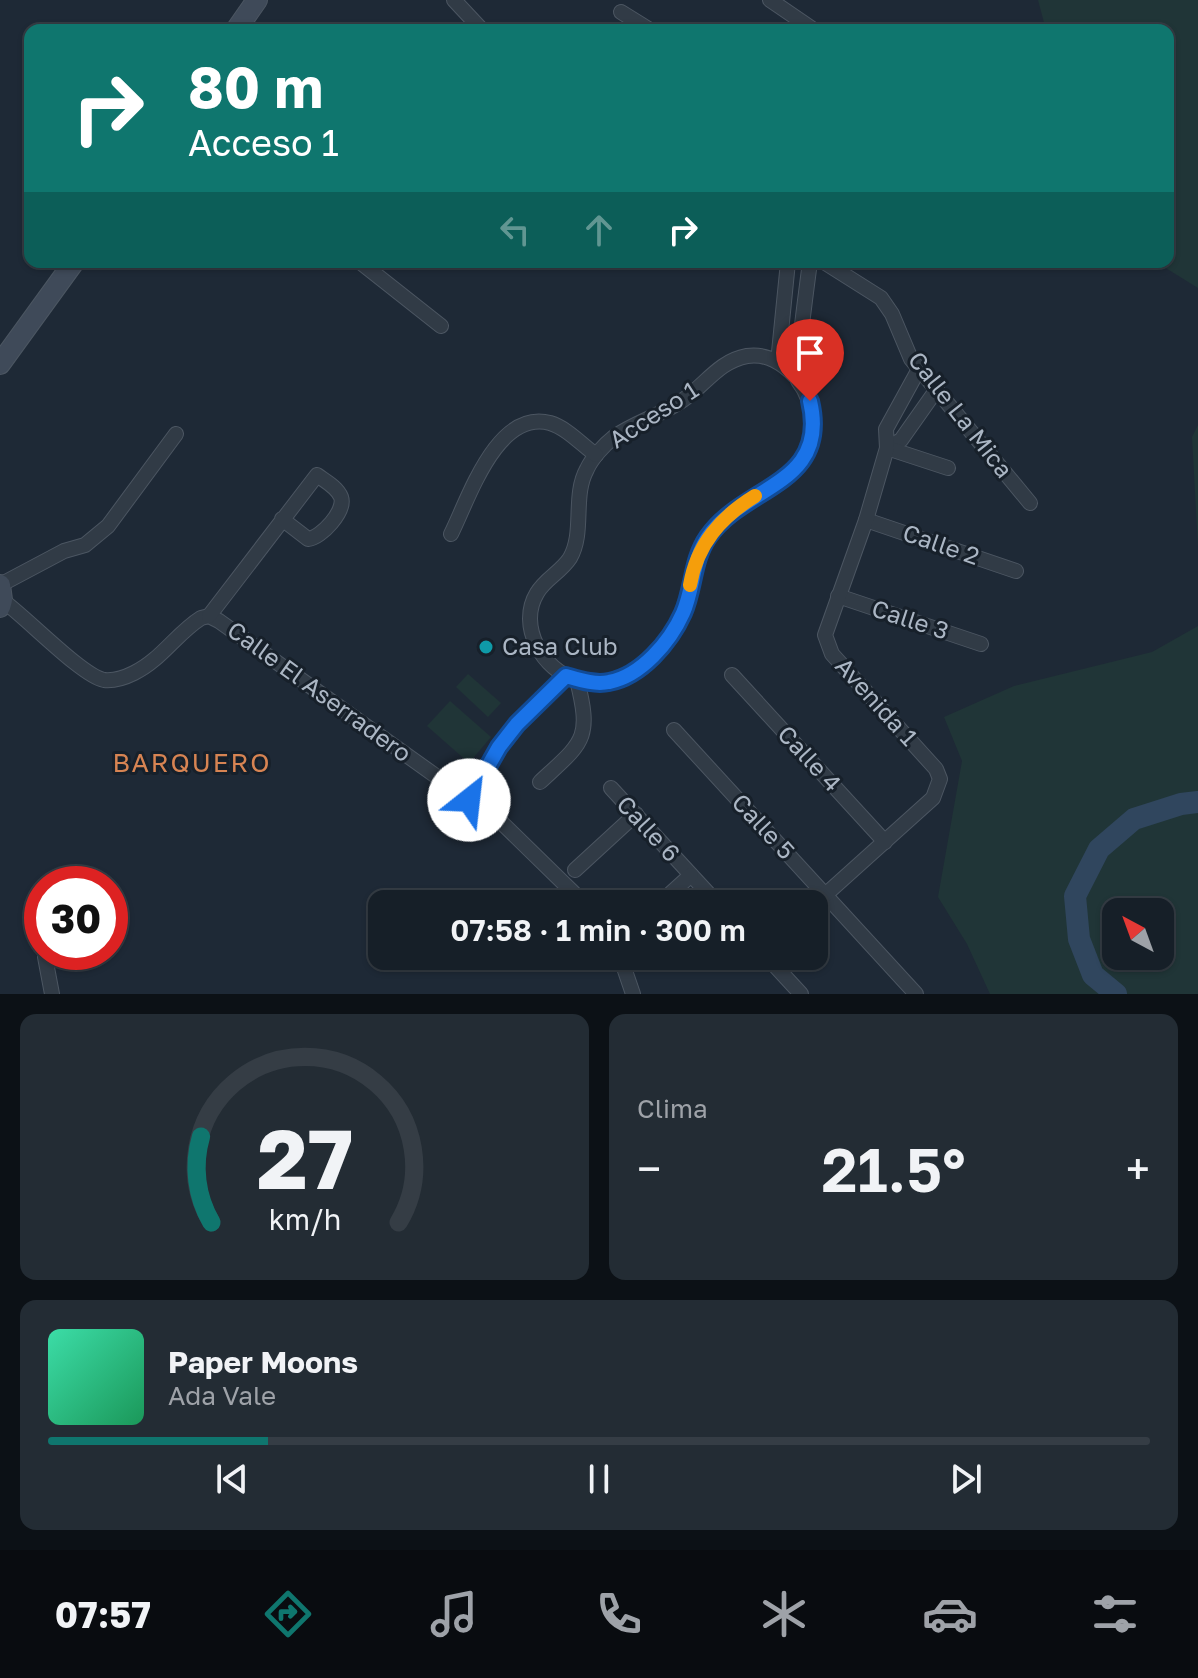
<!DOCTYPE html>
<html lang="es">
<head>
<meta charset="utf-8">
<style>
  :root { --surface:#161f28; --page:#232c34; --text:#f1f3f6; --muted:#9ea2a8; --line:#353d45; --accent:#0f766e }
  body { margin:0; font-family:"Golos Text",sans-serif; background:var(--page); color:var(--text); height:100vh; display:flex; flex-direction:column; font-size:30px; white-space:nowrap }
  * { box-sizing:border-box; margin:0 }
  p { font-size:26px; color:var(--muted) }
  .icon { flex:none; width:44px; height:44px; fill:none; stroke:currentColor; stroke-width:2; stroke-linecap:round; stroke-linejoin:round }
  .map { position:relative; height:994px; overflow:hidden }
  .sheet { display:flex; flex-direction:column; gap:20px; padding:20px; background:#0c1116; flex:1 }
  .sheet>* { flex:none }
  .hud { position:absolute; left:24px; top:24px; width:1150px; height:244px; border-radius:16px; box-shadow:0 2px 6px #0004,0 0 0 2px var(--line); background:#0f766e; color:#fff; overflow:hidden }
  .needle { width:52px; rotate:319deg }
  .buttons { position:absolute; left:1102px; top:898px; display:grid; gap:16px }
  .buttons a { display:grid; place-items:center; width:72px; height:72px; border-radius:16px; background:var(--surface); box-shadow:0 2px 6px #0004,0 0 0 2px var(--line); font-size:40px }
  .speed { position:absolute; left:24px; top:866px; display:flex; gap:16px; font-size:40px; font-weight:700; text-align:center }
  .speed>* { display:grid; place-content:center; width:104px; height:104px; border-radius:50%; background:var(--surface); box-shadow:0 2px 6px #0004,0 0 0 2px var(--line); line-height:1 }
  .speed .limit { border:12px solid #d22; background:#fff; color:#111 }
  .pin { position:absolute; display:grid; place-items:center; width:68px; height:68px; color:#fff; margin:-82px -34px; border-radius:50% 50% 50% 0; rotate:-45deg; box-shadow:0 0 8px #0007 }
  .pin .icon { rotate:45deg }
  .me { position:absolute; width:88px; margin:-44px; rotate:29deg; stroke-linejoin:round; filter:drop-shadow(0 0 6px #0008) }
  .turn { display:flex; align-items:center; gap:28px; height:168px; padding:0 32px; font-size:36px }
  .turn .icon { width:104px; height:104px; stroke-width:2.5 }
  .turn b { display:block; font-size:56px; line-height:68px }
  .lanes { display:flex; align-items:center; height:76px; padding:0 32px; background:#0003; justify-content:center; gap:40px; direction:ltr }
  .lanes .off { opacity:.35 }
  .big { font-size:60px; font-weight:600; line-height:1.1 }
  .sheet .tile { flex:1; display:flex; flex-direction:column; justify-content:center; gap:12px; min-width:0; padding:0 28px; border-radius:16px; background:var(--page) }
  .sheet .dial { align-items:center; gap:0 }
  .dial svg { height:208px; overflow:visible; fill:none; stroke:var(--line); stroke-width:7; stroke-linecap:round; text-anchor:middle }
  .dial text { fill:var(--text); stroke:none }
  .song { display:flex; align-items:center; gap:24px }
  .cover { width:96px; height:96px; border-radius:12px; background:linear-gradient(135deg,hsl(160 70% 55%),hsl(150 70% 35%)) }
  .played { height:8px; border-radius:4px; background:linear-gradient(90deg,var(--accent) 20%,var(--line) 20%) }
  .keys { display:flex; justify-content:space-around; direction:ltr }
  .heat { display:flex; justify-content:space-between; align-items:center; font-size:44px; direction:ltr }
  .sheet .tiles { flex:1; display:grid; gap:20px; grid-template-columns:1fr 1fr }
  .tile:last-child { grid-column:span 2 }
  .trip { position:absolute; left:368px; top:890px; width:460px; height:80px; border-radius:16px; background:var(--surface); box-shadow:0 2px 6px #0004,0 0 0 2px var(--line); font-weight:600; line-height:80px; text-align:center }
  .menu { display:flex; height:128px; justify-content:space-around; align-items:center; background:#090c10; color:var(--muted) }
  .menu .icon { width:56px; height:56px }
  .menu .current { color:var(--accent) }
  .menu b { font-size:36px; color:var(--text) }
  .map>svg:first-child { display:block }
</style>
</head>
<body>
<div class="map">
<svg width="1198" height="994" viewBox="0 0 1198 994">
  <rect width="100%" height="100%" fill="#1e2936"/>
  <!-- green -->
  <g fill="#203537" fill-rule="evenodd">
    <polygon points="1038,0 1198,0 1198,288 1156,262 1168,262 1168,30 1046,30"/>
    <polygon points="1198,425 1198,547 1192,437"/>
    <path d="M1198,626V994H990L967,944L938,897L962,761L944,717L1014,686L1152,652ZM1116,912H1160V956H1116Z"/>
    <polygon points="468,674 501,703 488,717 456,687"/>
    <polygon points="450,701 491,737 469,763 427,726"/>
  </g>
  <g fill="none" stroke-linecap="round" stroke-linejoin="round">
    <!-- river -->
    <polyline stroke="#30465e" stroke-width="22" points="1116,994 1093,975 1079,939 1075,896 1099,849 1134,819 1181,804 1198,802"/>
    <!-- street casing -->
    <g stroke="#4c5662" stroke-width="16">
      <g id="street">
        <polyline points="454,0 482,30"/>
        <polyline points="770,0 814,30"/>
        <polyline points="621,12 650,30"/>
        <polyline points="360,262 441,326"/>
        <polyline points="824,262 881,298 892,314 911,359 1030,503"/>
        <polyline points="778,362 788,262"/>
        <path d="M795,376C782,363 767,353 747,356C719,361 705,385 683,400C662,415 635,422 614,437C604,445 592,458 587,469C572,496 585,532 570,558C561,572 545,579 537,593C517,626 543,671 577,680C625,692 667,652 684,610C695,581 694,551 716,526C743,497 792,488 809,450C817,431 814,410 805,392C803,387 797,381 796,376C794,370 798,359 799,352C802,322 806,292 810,262"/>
        <polyline points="887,448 901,440 937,389"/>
        <polyline points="887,448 948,468"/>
        <polyline points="866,520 1016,571"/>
        <path d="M451,534C469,498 497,409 550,423C567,428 582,445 596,455"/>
        <polyline points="0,585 64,551 85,545 108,526 176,434"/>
        <polyline points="838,596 981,644"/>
        <path d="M2,600C26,617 82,676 104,680C114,681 126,677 134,673C161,660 177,633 201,618L209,616L219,621L503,824L585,904"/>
        <path d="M209,616L317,475C325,481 337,487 341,497C346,511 321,538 308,539L282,519"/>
        <polyline points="732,675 885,842"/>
        <polyline points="674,730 916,994"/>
        <path d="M540,782C583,742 592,740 577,680"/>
        <polyline points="611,788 718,904"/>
        <polyline points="469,800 499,747 517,724 566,676"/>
        <polyline points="575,870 636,814"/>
        <polyline points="659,904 691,875"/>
        <polyline points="814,905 933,798 940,779 936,769 832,654 825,635 866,520 887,448 886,429 919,369"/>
        <polyline points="620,956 633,994"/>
        <polyline points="766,956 801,994"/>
        <polyline points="45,957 52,994"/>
      </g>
    </g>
    <!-- secondary casing -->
    <g stroke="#4c5662" stroke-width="22">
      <g id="secondary">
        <polyline points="236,30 257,0"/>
        <polyline points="0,364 74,262"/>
        <polyline points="0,585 2,600 0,607"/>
      </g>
    </g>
    <!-- street -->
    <use href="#street" stroke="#313b46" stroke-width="14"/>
    <!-- secondary -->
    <use href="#secondary" stroke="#3f4a59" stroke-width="20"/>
  </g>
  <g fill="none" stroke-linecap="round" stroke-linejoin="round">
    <!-- route casing -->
    <g stroke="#114b97" stroke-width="20">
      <path id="route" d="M469,800L499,747L517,724L566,676C580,680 595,685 609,682C641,676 670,642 683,613C694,588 692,560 708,537C744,485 830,485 810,401"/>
    </g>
    <!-- route -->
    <use href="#route" stroke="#1a73e8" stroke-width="14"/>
    <!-- slow -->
    <path stroke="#f59e0b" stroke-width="14" d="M690,585C697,544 721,517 755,496"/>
  </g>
  <!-- markers -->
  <circle fill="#0f9aa8" stroke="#17202a" stroke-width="3" cx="486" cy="647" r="8"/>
  <g text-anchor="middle" stroke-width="6" stroke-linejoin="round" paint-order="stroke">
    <!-- street labels -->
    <g font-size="24" fill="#abb6c4" stroke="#17202a">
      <text transform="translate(654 415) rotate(-33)" y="8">Acceso 1</text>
      <text transform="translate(960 415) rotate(52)" y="8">Calle La Mica</text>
      <text transform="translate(941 545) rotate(19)" y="8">Calle 2</text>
      <text transform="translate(910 620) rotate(18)" y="8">Calle 3</text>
      <text transform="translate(319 692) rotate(36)" y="8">Calle El Aserradero</text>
      <text transform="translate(876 702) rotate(48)" y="8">Avenida 1</text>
      <text transform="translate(809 759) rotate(47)" y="8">Calle 4</text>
      <text transform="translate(763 827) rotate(47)" y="8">Calle 5</text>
      <text transform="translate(648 829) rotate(47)" y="8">Calle 6</text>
    </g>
    <!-- poi labels -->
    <g font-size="24" fill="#abb6c4" stroke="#17202a" text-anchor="start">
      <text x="502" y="655">Casa Club</text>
    </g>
    <!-- neighbourhood labels -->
    <g font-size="26" letter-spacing="2" fill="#d78453" stroke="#17202a">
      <text x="192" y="772">BARQUERO</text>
    </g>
  </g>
</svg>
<div class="buttons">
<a><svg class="needle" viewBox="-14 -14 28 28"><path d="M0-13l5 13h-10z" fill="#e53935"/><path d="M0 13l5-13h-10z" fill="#9ea2a8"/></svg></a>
</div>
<div class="speed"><div class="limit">30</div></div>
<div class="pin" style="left:810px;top:401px;background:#d93025"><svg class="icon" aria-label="arrive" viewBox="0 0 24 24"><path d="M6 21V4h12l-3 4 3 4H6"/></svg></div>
<svg class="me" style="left:469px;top:800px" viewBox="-20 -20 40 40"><circle r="19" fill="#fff"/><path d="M0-13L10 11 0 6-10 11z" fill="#1a73e8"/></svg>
<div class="trip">07:58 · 1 min · 300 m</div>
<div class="hud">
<div class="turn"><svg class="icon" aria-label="right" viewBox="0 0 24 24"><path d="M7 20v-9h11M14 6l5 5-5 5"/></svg><div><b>80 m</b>Acceso 1</div></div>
<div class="lanes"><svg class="icon off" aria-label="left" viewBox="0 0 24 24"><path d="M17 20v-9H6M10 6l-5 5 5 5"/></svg><svg class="icon off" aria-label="ahead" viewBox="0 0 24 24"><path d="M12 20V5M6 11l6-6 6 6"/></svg><svg class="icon" aria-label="right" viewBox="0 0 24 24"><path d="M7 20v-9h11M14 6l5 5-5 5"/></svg></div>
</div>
</div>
<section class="sheet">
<div class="tiles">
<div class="tile dial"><svg viewBox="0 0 100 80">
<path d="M14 69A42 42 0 1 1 86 69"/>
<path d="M14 69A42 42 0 0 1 10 36" stroke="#0f766e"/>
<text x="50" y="56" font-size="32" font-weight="700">27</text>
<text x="50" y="72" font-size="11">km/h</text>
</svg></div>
<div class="tile"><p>Clima</p>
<div class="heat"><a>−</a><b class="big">21.5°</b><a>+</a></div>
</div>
<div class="tile">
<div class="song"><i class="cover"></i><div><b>Paper Moons</b><p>Ada Vale</p></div></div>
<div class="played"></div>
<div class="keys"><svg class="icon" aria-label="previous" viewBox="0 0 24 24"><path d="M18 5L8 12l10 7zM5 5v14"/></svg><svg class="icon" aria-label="pause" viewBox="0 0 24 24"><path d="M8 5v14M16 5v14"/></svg><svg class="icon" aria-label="next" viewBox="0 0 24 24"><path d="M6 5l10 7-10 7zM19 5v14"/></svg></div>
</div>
</div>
</section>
<nav class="menu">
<b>07:57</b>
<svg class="icon current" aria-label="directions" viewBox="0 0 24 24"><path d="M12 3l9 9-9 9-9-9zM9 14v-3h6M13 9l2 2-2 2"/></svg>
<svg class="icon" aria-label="music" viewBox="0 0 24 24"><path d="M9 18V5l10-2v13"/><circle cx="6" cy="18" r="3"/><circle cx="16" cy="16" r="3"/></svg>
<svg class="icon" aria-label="phone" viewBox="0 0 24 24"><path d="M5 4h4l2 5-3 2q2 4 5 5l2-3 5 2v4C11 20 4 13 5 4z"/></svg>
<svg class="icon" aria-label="climate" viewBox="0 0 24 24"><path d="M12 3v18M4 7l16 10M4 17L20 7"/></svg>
<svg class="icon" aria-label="car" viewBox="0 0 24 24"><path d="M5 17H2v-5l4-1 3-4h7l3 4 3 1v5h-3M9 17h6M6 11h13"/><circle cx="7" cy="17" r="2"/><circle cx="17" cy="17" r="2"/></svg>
<svg class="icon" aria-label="filters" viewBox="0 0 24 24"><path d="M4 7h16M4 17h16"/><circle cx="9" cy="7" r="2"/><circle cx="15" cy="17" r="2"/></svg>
</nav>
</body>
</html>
